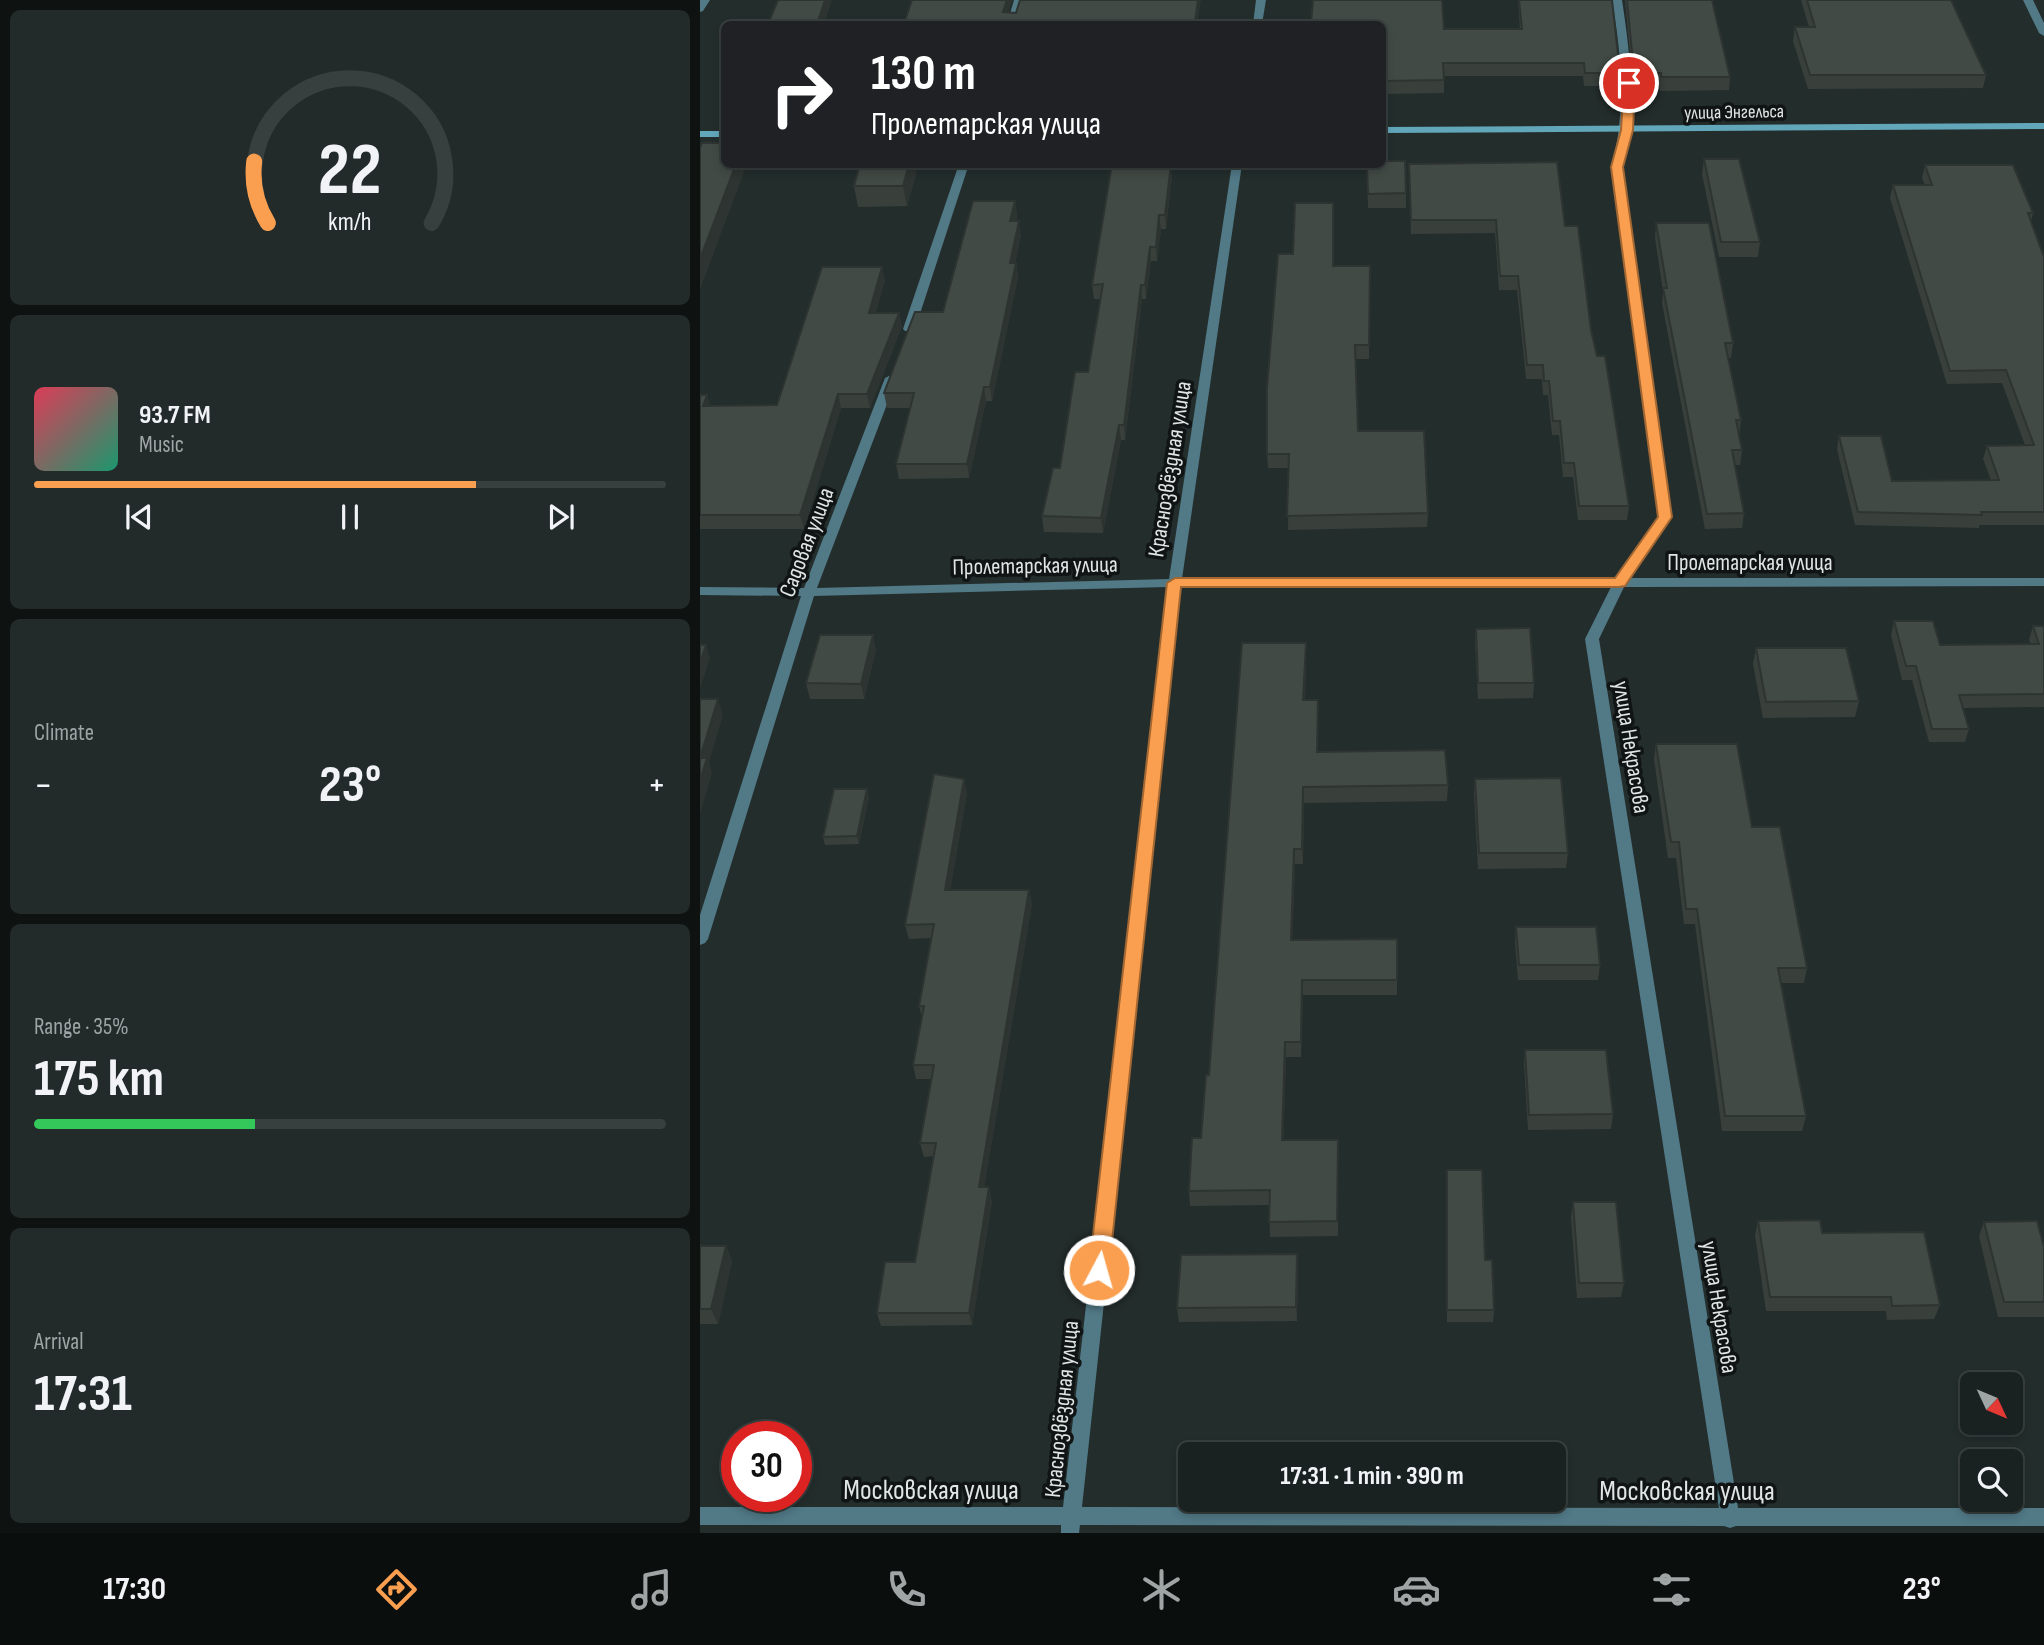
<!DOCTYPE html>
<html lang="en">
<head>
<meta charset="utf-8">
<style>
  :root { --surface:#1a2221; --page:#232a2a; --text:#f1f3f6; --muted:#9fa4a5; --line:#383f3f; --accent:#fa9f4f }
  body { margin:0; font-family:"Sofia Sans Condensed",sans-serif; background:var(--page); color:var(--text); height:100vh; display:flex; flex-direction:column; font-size:26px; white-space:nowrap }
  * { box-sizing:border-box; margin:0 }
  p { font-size:23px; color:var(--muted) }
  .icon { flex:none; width:38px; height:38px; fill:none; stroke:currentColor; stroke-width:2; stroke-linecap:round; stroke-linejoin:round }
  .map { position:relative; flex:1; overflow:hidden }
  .details { display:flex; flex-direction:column; gap:10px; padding:10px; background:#0e1312; width:700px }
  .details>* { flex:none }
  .banner { position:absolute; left:21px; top:21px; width:665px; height:147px; border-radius:10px; box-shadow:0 4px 10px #0003,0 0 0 2px var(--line); background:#202124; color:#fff; overflow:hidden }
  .needle { width:46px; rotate:134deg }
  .controls { position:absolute; left:1260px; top:1372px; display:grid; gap:14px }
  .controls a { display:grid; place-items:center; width:63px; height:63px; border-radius:10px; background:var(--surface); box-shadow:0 4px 10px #0003,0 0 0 2px var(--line); font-size:35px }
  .speed { position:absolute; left:21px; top:1421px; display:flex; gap:14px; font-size:35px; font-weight:700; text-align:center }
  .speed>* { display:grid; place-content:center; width:91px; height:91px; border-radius:50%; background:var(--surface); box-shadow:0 4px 10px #0003,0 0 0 2px var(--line); line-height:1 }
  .speed .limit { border:10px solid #d22; background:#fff; color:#111 }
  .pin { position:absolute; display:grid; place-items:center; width:60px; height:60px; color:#fff; margin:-30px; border:4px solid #fff; border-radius:50%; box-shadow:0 2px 7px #0007 }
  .me { position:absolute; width:77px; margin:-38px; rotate:6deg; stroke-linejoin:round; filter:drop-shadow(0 0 5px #0008) }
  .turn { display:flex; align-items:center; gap:24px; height:147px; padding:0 35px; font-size:32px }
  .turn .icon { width:91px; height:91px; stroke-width:2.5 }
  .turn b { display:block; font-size:49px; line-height:60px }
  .big { font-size:52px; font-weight:700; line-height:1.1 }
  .details .tile { flex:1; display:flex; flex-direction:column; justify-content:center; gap:10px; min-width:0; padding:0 24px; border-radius:10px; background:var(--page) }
  .details .dial { align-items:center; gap:0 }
  .dial svg { height:182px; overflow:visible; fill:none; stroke:var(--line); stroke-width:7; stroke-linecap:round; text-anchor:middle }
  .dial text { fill:var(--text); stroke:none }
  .song { display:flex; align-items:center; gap:21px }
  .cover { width:84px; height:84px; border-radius:10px; background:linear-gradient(135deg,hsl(350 70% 55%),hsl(160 70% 35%)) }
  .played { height:7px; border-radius:4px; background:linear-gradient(90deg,var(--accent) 70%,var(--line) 70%) }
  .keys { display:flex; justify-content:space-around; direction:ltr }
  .heat { display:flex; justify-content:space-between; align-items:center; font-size:38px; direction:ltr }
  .charge { height:10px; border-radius:5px; background:linear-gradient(90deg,#34c759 35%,var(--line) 0) }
  .trip { position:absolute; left:478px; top:1442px; width:388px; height:70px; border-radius:10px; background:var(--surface); box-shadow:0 4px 10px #0003,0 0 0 2px var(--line); font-weight:700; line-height:70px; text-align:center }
  .tab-bar { display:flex; height:112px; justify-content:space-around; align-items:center; background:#0a0e0d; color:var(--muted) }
  .tab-bar .icon { width:49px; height:49px }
  .tab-bar .on { color:var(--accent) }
  .tab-bar b { font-size:32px; color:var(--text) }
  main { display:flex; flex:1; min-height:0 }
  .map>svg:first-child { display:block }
</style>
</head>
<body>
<main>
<section class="details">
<div class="tile dial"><svg viewBox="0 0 100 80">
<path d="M14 69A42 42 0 1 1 86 69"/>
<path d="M14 69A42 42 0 0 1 8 42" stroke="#fa9f4f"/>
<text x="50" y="56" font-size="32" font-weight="700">22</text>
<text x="50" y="72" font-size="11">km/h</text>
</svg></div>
<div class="tile">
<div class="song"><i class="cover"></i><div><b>93.7 FM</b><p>Music</p></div></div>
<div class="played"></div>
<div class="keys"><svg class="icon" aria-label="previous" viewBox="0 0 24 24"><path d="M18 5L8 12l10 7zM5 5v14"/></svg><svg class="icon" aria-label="pause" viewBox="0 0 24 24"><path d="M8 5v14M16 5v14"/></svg><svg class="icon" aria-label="next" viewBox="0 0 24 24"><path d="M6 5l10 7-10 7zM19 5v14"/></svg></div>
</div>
<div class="tile"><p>Climate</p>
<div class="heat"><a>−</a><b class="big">23°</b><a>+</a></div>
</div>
<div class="tile"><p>Range · 35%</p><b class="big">175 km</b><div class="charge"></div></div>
<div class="tile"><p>Arrival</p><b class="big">17:31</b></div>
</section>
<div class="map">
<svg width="1344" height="1533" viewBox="0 0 1344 1533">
  <rect width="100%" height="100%" fill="#232d2c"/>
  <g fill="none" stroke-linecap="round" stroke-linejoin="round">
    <!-- minor -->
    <g fill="#517986" fill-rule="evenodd">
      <polygon points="0,0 10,0 3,11 0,12"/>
      <polygon points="314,0 324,0 316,24 307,24"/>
      <polygon points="556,0 566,0 562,24 553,24"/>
      <path d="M912,0H922C931,59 936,108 922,167L971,517L929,578H1344V586L924,587L899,639L1038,1508H1344V1526H1036L1030,1528L1024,1526L380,1525L379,1533H361V1525H0V1507H363L468,587L114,596L8,939L5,943L0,945V915L101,596L0,595V587L104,588L185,378L191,375L197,378L117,588L469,579L532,164H542L482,579L916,578L959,517L912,167C926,108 922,59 912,0ZM481,587H911L885,639L1019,1508L382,1507Z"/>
      <polygon points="1323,0 1333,0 1344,23 1344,36 1339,33"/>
      <polygon points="259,164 269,164 215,329 213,331 205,331 203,329"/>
    </g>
    <!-- secondary -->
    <g fill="#62a6ba" fill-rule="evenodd">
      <polygon points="1344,123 1344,129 682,133 682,127"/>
      <rect x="0" y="131" width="24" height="6"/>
    </g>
  </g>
  <!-- wall -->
  <g fill="#39403c">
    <polygon points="818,0 912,0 920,73 918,86 884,86 883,76 744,76 744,93 682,94 682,24 744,29 820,29"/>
    <polygon points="925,0 1012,0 1030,77 1029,90 960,91 959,87 933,86"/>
    <polygon points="1101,0 1251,0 1286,75 1283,88 1108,89 1093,41 1095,27 1109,27"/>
    <polygon points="1004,159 1060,242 1058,257 1019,257 1002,174"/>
    <polygon points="160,164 214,164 216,174 207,206 158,207 154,186"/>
    <polygon points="667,164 706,193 706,208 668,208"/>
    <polygon points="709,164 865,226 891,330 929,506 927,520 878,520 873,477 863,477 859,435 852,435 848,395 843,395 842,379 826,379 817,290 799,290 795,233 711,234"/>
    <polygon points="1225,165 1333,213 1331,221 1344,257 1344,525 1279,525 1279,528 1155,525 1137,449 1139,436 1192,481 1291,480 1283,459 1287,446 1325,445 1302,383 1247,384 1190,198 1193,185 1225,185 1222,178"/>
    <polygon points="472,176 466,229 461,229 457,261 451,261 446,299 442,299 425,440 421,440 403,533 344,532 342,516 360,468 388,372 401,299 394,299 392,285"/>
    <polygon points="315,201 317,215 316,221 321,235 315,263 316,263 318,277 292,401 286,401 269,478 199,479 196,464 211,408 187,408 184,393 243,312"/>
    <polygon points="956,223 1033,343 1031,358 1028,358 1041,420 1039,435 1042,450 1040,465 1035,465 1044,513 1042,528 1005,529 962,303 963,291 955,238"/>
    <polygon points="633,266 670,266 669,359 655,359 658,431 728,513 727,527 588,530 589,468 568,468 567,454"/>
    <polygon points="185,280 175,313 202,326 170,408 141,408 104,529 0,529 0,395 7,395 10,406 77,405"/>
    <polygon points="1194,621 1240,645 1331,644 1329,640 1333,626 1344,626 1344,707 1262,708 1269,729 1265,742 1229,742 1212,680 1202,680 1191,635"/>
    <polygon points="776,629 834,683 833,698 778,699 775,644"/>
    <polygon points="1056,648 1159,701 1155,717 1063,718 1053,664"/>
    <polygon points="176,650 164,699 110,699 106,683"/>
    <polygon points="606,659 605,700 618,716 618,752 748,785 747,801 604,803 603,864 595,864 592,940 697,939 697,995 603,995 601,1057 586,1057 583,1140 638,1140 638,1236 570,1237 569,1205 490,1206 489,1191 501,1138 509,1075"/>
    <polygon points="956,744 1052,827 1107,968 1104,983 1080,983 1106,1116 1102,1131 1022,1131 995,924 984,924 976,858 968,858 954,759"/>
    <polygon points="775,779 868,853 866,868 778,869 774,794"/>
    <polygon points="267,793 250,890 329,890 332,904 284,1187 292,1201 272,1325 181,1326 177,1313 215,1262 234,1156 224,1157 220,1143 231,1079 216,1079 213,1065 222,1018 219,1006 231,938 209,939 205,925"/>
    <polygon points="169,797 159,844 125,845 123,837"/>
    <polygon points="816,927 900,965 898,980 818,980 815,943"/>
    <polygon points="825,1050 913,1114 911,1129 828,1130 824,1065"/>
    <polygon points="747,1170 785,1260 794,1310 793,1322 747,1322"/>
    <polygon points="873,1202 924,1283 921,1297 877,1298 871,1217"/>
    <polygon points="1058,1221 1122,1233 1240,1305 1234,1319 1187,1320 1186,1311 1066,1311 1055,1235"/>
    <polygon points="1284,1222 1344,1247 1344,1317 1298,1317 1279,1236"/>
    <polygon points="0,1246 26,1246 32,1261 18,1324 0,1324"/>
    <polygon points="598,1269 597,1321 479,1322 477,1308"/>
  </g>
  <!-- shaded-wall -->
  <g fill="#2e3431">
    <polygon points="125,0 132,0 124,24 117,24"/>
    <polygon points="307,0 312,0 305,24 303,12"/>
    <polygon points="498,0 501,0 497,24 495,24"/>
    <polygon points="36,164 47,164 0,290 0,259"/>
    <polygon points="209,164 214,164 216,174 207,206 203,186"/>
    <polygon points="471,164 472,176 466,229 465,215"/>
    <polygon points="315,201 317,215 312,235 310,221"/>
    <polygon points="459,215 461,229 457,261 456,247"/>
    <polygon points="319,221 321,235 312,277 310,263"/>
    <polygon points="450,247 451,261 446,299 445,285"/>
    <polygon points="316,263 318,277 292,401 290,387"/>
    <polygon points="182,267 185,280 172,327 169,313"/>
    <polygon points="441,285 442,299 425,440 424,425"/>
    <polygon points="199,313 202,326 170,408 167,394"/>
    <polygon points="284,387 286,401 269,478 267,464"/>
    <polygon points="138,394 141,408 104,529 100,515"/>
    <polygon points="7,395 11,409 3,406"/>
    <polygon points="419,425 421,440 403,533 401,518"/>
    <polygon points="173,635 176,650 164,699 161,684"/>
    <polygon points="606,643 606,659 604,716 603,700"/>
    <polygon points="6,645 10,658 0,689 0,663"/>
    <polygon points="18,699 23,715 9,762 12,773 0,814 0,758"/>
    <polygon points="264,779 267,793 248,904 245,890"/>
    <polygon points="603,787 604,803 603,864 602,849"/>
    <polygon points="167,789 169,797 159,844 157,836"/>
    <polygon points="594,849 595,864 592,955 591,940"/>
    <polygon points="329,890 332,904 282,1201 279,1187"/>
    <polygon points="602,980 603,995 601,1057 601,1042"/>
    <polygon points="585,1042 586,1057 583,1155 582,1140"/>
    <polygon points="289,1187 292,1201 272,1325 269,1313"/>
    <polygon points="26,1246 32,1261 18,1324 11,1309"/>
    <polygon points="597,1254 598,1269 597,1321 596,1307"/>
  </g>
  <!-- building -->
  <g fill="#424a46" stroke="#2e3431" stroke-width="2">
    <polygon points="78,0 125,0 117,24 68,24"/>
    <polygon points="212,0 307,0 303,12 316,13 320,0 498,0 495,22 491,22 491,24 204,24"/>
    <polygon points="613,0 742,0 744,29 822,29 819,0 912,0 920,73 885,73 884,63 743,63 744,80 682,81 682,24 611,24"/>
    <polygon points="927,0 1012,0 1030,77 961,77 961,73 934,73"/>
    <polygon points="1107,0 1251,0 1286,75 1110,75 1095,27 1115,27"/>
    <polygon points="2,143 24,143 24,164 36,164 0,259 0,148"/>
    <polygon points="1004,159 1039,159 1060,242 1021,242"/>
    <polygon points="682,161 705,161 706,193 668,194 667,164 682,164"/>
    <polygon points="857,162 865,226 878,226 891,330 897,356 905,356 929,506 879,506 874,463 864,463 860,421 853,421 849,381 844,381 843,365 827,365 818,276 800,276 796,220 711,220 709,164"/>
    <polygon points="160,164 209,164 203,186 154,186"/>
    <polygon points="412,164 471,164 465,215 459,215 456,247 450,247 445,285 441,285 424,425 419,425 401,518 342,516 353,468 360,468 375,372 388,372 403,284 392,285"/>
    <polygon points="1225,165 1313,165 1333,213 1328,213 1344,257 1344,512 1281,512 1282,515 1158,512 1139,436 1181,436 1192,481 1299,480 1287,446 1334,445 1306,370 1250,371 1193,185 1232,185"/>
    <polygon points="273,201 315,201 310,221 319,221 310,263 316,263 290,387 284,387 267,464 196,464 214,393 184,393 215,312 243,312"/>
    <polygon points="595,203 633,203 633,266 670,266 669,345 655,345 658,431 724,431 728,513 587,516 589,454 567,454 567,388 578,254 593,254"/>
    <polygon points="956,223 1009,223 1033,343 1025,343 1041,420 1036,420 1042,450 1032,450 1044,513 1007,514 963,288 967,288"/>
    <polygon points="122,267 182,267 169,313 199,313 167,394 138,394 100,515 0,515 0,395 7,395 3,406 77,405"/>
    <polygon points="1194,621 1233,621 1240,645 1339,644 1333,626 1344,626 1344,694 1259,695 1269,729 1232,729 1216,666 1206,666"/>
    <polygon points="830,628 834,683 778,683 776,629"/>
    <polygon points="120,635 173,635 161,684 106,683"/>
    <polygon points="542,643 606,643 603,700 618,700 617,752 745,750 748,785 603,787 602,849 594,849 591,940 697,939 697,980 602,980 601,1042 585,1042 582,1140 638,1140 637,1221 569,1222 570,1190 489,1191 492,1138 501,1138 506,1075 509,1075"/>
    <polygon points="0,645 6,645 0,663"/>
    <polygon points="1056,648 1146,648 1159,701 1066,702"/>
    <polygon points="0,699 18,699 0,758 7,758 0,781"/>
    <polygon points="956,744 1037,744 1052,827 1080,827 1107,968 1078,968 1106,1116 1025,1116 997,909 986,909 979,842 971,842"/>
    <polygon points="234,774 264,779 245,890 329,890 279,1187 289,1187 269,1313 177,1313 185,1262 215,1262 236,1143 220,1143 234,1065 213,1065 224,1006 219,1006 234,924 205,925"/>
    <polygon points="861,778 868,853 779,853 775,779"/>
    <polygon points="134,789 167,789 157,836 123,837"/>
    <polygon points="816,927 896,927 900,965 819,965"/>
    <polygon points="825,1050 906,1050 913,1114 829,1115"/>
    <polygon points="747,1170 782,1170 785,1260 792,1260 794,1310 747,1310"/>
    <polygon points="873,1202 916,1202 924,1283 879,1283"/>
    <polygon points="1120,1220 1122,1233 1224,1232 1240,1305 1192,1306 1191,1297 1070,1297 1058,1221"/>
    <polygon points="1337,1221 1344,1247 1344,1302 1304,1302 1284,1222"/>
    <polygon points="0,1246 26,1246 11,1309 0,1309"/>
    <polygon points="597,1254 596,1307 477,1308 481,1255"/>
  </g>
  <!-- route -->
  <polygon fill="#fa9f4f" stroke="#a26733" stroke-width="2" points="929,79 935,83 933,130 923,167 972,517 925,586 919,587 481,587 409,1270 406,1277 399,1279 392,1277 389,1270 467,583 475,578 915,578 958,517 911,167 921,130 924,83"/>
  <g text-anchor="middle" stroke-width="7" stroke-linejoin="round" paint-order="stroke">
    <!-- far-street labels -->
    <g font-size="19" fill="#dfe6e5" stroke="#101414">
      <text transform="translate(1034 111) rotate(-1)" y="7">улица Энгельса</text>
    </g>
    <!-- street labels -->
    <g font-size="23" fill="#dfe6e5" stroke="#101414">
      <text transform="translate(469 469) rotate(-81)" y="8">Краснозвёздная улица</text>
      <text transform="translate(106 542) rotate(-69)" y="8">Садовая улица</text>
      <text x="1050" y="570">Пролетарская улица</text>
      <text transform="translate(335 565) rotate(-1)" y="8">Пролетарская улица</text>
      <text transform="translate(932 747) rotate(81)" y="8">улица Некрасова</text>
      <text transform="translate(1020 1307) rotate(81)" y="8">улица Некрасова</text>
      <text transform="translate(361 1409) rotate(-84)" y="8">Краснозвёздная улица</text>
    </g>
    <!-- near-street labels -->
    <g font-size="28" fill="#dfe6e5" stroke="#101414">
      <text x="231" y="1499">Московская улица</text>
      <text x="987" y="1500">Московская улица</text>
    </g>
  </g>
</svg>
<div class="controls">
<a><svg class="needle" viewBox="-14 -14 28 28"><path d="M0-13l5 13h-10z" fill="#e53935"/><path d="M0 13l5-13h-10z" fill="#9fa4a5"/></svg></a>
<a><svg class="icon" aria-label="search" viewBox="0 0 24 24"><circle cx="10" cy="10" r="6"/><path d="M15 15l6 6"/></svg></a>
</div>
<div class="speed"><div class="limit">30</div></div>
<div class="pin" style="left:929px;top:83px;background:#d93025"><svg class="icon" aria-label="arrive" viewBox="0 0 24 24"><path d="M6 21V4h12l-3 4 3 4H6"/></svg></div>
<svg class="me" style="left:399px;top:1270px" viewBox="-20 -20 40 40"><circle r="17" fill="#fa9f4f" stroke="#fff" stroke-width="3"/><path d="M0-11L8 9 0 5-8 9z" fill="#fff"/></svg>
<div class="trip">17:31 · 1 min · 390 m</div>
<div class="banner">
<div class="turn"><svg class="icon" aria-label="right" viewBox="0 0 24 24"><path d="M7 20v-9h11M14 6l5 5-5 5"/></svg><div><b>130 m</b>Пролетарская улица</div></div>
</div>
</div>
</main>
<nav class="tab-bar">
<b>17:30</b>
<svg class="icon on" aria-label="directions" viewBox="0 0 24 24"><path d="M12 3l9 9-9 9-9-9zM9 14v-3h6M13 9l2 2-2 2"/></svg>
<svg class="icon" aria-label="music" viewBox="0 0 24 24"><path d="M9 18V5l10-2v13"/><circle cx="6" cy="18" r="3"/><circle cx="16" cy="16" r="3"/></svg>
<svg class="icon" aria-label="phone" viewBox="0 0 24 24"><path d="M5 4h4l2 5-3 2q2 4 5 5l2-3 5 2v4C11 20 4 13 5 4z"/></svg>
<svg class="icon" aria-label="climate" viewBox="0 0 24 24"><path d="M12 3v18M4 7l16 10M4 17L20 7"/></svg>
<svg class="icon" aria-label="car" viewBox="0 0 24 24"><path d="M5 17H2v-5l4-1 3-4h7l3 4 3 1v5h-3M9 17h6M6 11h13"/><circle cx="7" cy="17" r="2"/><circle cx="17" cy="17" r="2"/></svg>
<svg class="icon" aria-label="filters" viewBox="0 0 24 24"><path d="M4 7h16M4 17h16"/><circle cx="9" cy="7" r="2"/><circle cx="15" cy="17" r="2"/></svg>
<b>23°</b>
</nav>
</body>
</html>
